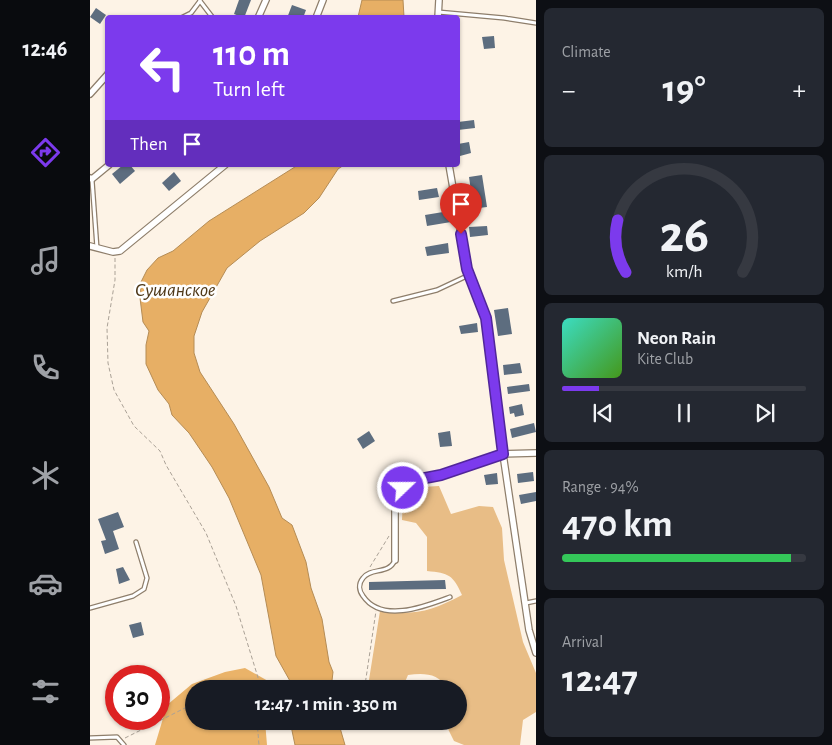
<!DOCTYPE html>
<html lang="en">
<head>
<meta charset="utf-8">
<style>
  :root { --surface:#171b24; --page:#242831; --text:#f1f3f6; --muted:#9ea1a6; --line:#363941; --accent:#7c3aed }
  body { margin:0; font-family:"Alegreya Sans",sans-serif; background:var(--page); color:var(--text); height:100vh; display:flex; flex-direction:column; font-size:19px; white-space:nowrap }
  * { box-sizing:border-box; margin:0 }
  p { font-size:16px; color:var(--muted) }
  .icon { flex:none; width:28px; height:28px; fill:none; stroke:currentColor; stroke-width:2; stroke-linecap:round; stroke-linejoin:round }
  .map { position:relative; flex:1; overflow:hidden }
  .sheet { display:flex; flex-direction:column; gap:8px; padding:8px; background:#0d0f14; width:296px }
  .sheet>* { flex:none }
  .banner { position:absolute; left:15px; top:15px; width:355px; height:152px; border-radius:5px; box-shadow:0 1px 4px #0004; background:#7c3aed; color:#fff; overflow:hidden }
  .speed { position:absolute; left:15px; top:665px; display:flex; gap:10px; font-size:25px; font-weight:700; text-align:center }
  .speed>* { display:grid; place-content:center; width:65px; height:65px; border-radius:50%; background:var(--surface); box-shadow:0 1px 4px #0004; line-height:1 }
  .speed .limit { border:8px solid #d22; background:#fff; color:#111 }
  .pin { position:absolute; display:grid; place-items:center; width:42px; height:42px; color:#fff; margin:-51px -21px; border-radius:50% 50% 50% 0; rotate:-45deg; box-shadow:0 0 5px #0007 }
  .pin .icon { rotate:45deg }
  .me { position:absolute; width:55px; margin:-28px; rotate:68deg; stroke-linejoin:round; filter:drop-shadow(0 0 4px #0008) }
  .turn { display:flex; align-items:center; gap:18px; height:105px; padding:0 25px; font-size:22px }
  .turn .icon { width:65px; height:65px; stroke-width:2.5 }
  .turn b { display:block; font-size:35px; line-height:42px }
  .then { display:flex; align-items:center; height:48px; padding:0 25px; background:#0003; gap:10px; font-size:19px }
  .big { font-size:38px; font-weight:600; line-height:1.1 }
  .sheet .tile { flex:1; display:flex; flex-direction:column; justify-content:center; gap:8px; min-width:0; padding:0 18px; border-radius:8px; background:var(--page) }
  .sheet .dial { align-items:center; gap:0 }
  .dial svg { height:130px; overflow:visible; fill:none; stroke:var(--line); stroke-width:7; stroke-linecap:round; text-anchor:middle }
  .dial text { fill:var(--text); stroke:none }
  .song { display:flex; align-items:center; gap:15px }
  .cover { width:60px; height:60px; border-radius:8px; background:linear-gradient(135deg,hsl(170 70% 55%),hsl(100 70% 35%)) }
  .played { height:5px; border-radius:2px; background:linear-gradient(90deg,var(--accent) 15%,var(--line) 15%) }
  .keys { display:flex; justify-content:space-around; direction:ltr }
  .heat { display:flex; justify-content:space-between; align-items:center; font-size:28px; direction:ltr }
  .charge { height:8px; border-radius:4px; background:linear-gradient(90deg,#34c759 94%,var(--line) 0) }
  .trip { position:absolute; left:95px; top:680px; width:282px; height:50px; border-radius:25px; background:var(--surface); box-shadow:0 1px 4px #0004; font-weight:600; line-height:50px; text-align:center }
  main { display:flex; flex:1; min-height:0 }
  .tab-bar { display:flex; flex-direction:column; width:90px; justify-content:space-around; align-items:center; background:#090b0e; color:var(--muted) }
  .tab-bar .icon { width:35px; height:35px }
  .tab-bar .current { color:var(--accent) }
  .tab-bar b { font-size:22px; color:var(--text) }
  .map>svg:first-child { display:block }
</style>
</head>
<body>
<main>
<nav class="tab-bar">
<b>12:46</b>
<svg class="icon current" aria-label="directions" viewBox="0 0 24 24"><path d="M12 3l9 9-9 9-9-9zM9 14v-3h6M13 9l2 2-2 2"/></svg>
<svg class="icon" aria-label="music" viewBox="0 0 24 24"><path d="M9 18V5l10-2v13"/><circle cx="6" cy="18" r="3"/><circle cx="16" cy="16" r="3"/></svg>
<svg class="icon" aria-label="phone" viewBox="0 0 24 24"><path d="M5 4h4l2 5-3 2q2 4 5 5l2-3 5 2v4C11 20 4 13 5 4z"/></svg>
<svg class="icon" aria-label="climate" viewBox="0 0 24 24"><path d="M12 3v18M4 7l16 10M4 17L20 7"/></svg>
<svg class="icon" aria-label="car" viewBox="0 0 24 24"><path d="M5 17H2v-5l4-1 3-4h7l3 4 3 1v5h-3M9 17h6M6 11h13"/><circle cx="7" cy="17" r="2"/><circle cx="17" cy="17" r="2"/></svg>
<svg class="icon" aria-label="filters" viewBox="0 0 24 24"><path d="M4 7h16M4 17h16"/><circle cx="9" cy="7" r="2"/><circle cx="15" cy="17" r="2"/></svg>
</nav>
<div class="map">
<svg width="446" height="745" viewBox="0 0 446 745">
  <rect width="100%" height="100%" fill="#fdf3e6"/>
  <!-- green -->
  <path fill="#e8bd86" d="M349,486L361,514L389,506L403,507L412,528L414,560L433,642L446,673V712L433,720L430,745H374L364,741L354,721H369V689H357C349,673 334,673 318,675L312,689H279L278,686L290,611C324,616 342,611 372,595C363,575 359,573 337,571V537L326,523L312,520C313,490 321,487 349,486Z"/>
  <!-- forest -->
  <polygon fill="#eab369" points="155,668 178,681 177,689 104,689 104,721 175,721 177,745 65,745 77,705 102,684 135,672"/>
  <!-- water -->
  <g fill="#e7af65" stroke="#b58c55">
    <polygon points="272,0 313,0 314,17 268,17"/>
    <polygon points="208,165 254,165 248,169 229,198 214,213 170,241 137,268 112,312 104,336 104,353 110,372 144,424 179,487 192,518 202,525 216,562 221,588 232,619 239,662 243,672 241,689 198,689 200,681 186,656 171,575 139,498 122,467 99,433 82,415 79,404 68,390 56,364 56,345 59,331 53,322 50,298 51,282 57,270 68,258 83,251 119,221"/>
    <polygon points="200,721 248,721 255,745 205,745"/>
  </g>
  <!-- building -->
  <g fill="#5d6d7f">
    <polygon points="149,0 161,0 154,18 144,14"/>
    <polygon points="202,5 216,10 213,18 197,18"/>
    <polygon points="6,8 16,15 10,24 0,17"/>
    <polygon points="404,36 405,48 394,49 392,37"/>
    <polygon points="384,120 385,128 368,130 368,122"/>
    <polygon points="379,142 381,153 370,156 368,144"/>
    <polygon points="33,165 40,165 45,171 30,184 22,174"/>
    <polygon points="84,172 91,181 79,191 72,183"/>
    <polygon points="392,175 397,207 373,210 372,199 382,198 379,177"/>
    <polygon points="347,188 349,197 329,200 328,191"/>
    <polygon points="359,211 361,222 337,226 335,215"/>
    <polygon points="397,226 398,235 380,237 379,227"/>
    <polygon points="358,243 359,253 337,256 335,247"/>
    <polygon points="418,308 422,334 408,336 404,310"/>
    <polygon points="387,323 388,332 371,334 369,326"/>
    <polygon points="430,363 432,373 414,375 413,365"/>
    <polygon points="439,384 440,391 418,394 417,387"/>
    <polygon points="432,404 434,415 425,417 424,413 420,414 419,407"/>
    <polygon points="444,423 446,432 422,438 420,429"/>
    <polygon points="279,431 285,441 273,449 267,439"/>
    <polygon points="360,431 362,446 350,447 348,433"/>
    <polygon points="443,472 444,481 428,483 427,474"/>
    <polygon points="407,473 408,484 396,485 394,475"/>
    <polygon points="446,492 446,501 431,504 429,495"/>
    <polygon points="28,512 34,527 23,531 29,549 15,554 11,541 16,540 8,519"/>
    <polygon points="33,567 40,580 29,584 26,569"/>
    <polygon points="355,580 356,589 279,590 279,582"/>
    <polygon points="51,622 54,635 43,638 39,625"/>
  </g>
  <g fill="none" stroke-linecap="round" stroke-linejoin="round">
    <!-- lane casing -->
    <g stroke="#8e7e6b" stroke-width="5.5">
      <g id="lane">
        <polyline points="110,1 123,18"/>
        <polyline points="348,12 414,18 446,23"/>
        <polyline points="91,18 101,13 110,1"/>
        <polyline points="2,180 7,248"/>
        <polyline points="303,301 347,290 379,275"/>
        <path d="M305,560C299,575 281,567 273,578C268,584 269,591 273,596C292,624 336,606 360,597"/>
        <polyline points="436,603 446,601"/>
        <polyline points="0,608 43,596 54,589 57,578 46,542"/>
        <polyline points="0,738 27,737 34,745"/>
      </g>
    </g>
    <!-- street casing -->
    <g stroke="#8e7e6b" stroke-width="8">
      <g id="street">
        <polyline points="168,18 176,0"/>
        <polyline points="226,18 233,0"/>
        <polyline points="348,18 349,0"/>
        <polyline points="0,94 18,74"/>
        <polyline points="359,165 377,269 396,318 413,454 439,630 446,653"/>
        <polyline points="0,178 2,179 19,165"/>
        <polyline points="0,246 23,252 30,251 135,165"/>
        <polyline points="305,560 305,506 313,488 325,481 351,475 413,454 446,453"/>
      </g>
    </g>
    <!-- path -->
    <g stroke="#aaa196" stroke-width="1" stroke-dasharray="4 2.5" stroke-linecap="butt">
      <polyline points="25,258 25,280 17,328 18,363 24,390 44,426 70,451 76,465 116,533 146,606 170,684 169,689"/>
      <polyline points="280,567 299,536"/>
      <polyline points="266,689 275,685 286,611"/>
      <polyline points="167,721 169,745"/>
      <polyline points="35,738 95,708 104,707"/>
    </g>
    <!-- lane -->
    <use href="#lane" stroke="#fff" stroke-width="3"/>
    <!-- street -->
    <use href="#street" stroke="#fff" stroke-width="5.5"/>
  </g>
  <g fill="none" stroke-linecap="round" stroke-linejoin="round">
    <!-- route casing -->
    <g stroke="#51269a" stroke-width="12">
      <polyline id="route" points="313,488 325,480 351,475 413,454 396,318 377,269 371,234"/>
    </g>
    <!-- route -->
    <use href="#route" stroke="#7c3aed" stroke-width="9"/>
  </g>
  <g text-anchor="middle" stroke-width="5" stroke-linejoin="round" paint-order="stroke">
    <!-- water labels -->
    <g font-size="20" font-style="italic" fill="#4f3818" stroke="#fff">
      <text x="85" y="296">Сушанское</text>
    </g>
  </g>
</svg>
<div class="speed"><div class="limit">30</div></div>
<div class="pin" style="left:371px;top:234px;background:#d93025"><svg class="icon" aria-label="arrive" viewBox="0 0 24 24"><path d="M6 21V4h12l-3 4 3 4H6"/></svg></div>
<svg class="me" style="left:313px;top:488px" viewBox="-20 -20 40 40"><circle r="17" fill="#7c3aed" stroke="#fff" stroke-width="3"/><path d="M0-11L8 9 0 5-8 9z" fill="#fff"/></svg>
<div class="trip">12:47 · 1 min · 350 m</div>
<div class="banner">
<div class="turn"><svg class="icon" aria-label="left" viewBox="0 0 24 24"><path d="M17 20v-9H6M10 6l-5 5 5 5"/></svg><div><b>110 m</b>Turn left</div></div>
<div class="then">Then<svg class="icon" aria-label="arrive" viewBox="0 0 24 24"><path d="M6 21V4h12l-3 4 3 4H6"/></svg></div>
</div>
</div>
<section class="sheet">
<div class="tile"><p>Climate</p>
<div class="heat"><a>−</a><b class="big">19°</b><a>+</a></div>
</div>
<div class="tile dial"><svg viewBox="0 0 100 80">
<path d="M14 69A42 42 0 1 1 86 69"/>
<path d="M14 69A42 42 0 0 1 9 37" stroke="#7c3aed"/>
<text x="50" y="56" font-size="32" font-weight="700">26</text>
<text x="50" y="72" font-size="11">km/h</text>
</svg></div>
<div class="tile">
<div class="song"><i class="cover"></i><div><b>Neon Rain</b><p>Kite Club</p></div></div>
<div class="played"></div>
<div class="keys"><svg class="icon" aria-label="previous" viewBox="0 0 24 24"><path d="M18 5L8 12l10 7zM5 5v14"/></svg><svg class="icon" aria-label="pause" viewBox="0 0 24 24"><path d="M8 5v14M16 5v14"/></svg><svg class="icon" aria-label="next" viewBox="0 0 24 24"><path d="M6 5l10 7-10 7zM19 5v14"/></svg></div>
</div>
<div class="tile"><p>Range · 94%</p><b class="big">470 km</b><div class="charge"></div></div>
<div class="tile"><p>Arrival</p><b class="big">12:47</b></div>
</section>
</main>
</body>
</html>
